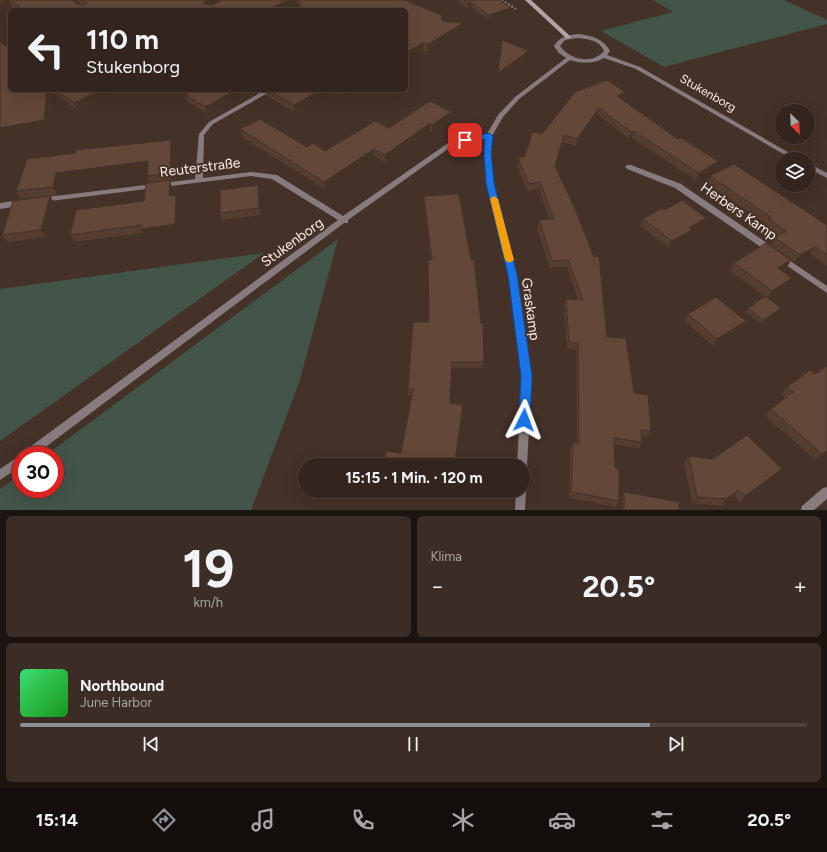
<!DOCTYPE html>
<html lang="de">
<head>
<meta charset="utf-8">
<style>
  :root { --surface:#33251d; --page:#3b2d26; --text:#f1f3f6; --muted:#a9a5a4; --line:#4e423b; --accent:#8c9099 }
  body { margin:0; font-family:Figtree,sans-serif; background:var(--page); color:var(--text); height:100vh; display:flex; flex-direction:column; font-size:15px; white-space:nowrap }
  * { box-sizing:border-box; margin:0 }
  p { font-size:13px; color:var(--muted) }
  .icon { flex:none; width:22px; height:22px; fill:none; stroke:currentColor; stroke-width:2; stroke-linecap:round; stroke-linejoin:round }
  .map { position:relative; height:510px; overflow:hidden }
  .panel { display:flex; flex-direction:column; gap:6px; padding:6px; background:#1c1410; flex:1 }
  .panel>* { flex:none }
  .top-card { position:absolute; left:8px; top:8px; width:400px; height:84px; border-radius:6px; box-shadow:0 4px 16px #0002,0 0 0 1px var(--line); background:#33251d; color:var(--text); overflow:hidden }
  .needle { width:26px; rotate:156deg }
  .buttons { position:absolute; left:775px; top:104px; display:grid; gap:8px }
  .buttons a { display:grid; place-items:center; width:40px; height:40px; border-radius:50%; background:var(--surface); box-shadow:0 4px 16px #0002,0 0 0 1px var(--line); font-size:20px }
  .speed { position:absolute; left:12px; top:446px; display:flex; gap:8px; font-size:20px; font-weight:700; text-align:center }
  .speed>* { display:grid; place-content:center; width:52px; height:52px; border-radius:50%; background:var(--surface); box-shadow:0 4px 16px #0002,0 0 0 1px var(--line); line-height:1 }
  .speed .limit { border:6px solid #d22; background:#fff; color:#111 }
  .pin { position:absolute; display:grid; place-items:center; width:34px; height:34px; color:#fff; margin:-17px; border-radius:8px; box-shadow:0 2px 6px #0006 }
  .me { position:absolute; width:44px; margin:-22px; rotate:3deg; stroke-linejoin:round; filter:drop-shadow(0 0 3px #0008) }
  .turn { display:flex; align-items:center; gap:14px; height:84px; padding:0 12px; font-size:18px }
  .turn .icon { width:52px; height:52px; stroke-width:2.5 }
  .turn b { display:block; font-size:28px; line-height:34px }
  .big { font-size:30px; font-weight:700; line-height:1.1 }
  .panel .card { flex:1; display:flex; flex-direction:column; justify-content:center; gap:6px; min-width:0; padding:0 14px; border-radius:6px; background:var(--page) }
  .panel .dial { align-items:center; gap:0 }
  .dial b { font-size:52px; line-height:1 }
  .song { display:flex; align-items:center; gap:12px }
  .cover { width:48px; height:48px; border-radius:6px; background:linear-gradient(135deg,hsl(140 70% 55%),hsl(120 70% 35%)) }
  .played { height:4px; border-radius:2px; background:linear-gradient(90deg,var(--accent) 80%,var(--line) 80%) }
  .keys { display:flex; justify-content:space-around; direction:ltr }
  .heat { display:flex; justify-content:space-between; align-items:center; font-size:22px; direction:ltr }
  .panel .tiles { flex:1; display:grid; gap:6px; grid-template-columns:1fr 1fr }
  .card:last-child { grid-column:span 2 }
  .trip { position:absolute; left:298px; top:458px; width:232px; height:40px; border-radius:20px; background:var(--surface); box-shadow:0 4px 16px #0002,0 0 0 1px var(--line); font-weight:700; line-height:40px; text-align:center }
  .menu { display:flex; height:64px; justify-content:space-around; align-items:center; background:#140f0c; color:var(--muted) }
  .menu .icon { width:28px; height:28px }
  .menu .on { color:var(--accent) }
  .menu b { font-size:18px; color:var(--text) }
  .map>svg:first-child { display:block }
</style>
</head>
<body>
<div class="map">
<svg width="827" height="510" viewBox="0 0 827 510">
  <rect width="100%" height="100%" fill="#443127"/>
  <!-- green -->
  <g fill="#435549">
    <polygon points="653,0 784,0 827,20 827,24 664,67 601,31 673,12"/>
    <polygon points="338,239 299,383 251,510 0,510 0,489 21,474 21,489 55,489 55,455 46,455"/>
    <polygon points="264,253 0,441 0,289"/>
  </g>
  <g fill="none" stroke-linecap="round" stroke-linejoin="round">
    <!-- path -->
    <polyline stroke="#908077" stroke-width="2" stroke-dasharray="2 2" stroke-linecap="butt" points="501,0 516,9"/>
    <!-- street -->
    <g fill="#877b7e" fill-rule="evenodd">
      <path d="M578,34C592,36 603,38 610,51L607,55L640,67L800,159H792L636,69L604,58C593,64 582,64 570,60L519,99L503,117L492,136L491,152L494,183L517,275L532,376L527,465L526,468L523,470V465H517L522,376L509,275L486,183L485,152V139L455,144L348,220V223H344L35,455H22L23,452L338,220L272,179L251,176L42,202H39L38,200L39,198L195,179L199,134L209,122L265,90H273L213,124L204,135L203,178L251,172L277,175L343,216L451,141L487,134L498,115L515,97L566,58L559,53L554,46C560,36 568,35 578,34ZM578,38C589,39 599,40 604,51C592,65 570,60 560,46L565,40Z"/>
      <polygon points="808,163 827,173 827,178 808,168"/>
      <polygon points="627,165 631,165 681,184 774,248 775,250 774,252 768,252 675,188 627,169 625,167"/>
      <polygon points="22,200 26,203 25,205 0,209 0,203"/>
      <polygon points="780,254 827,286 827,293 777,259 776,257"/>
      <polygon points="21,455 21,466 0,480 0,469"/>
      <polygon points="523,487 526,491 525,510 515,510 516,491 523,491"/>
      <polygon points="827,487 827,499 814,510 801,510 802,506 823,488"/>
    </g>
    <!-- secondary -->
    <polygon fill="#b5a2a6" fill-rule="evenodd" points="525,0 531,0 570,36 570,38 566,38"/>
  </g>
  <!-- wall -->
  <g fill="#553d30">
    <polygon points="0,0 71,0 78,4 82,5 76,0 405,0 443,21 463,30 427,52 423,50 406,10 301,10 297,3 282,10 17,10"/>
    <polygon points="456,0 500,0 510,13 489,20 471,7 468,8"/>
    <polygon points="10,90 117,90 77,110 51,91 48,127"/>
    <polygon points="251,90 207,114 187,101 185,94"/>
    <polygon points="265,90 349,90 341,95 333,90 295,112 266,96"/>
    <polygon points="575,92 624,99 622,99 678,139 718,161 715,168 696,180 632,138 629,139 598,115 576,146 562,142 555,167 607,337 634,393 651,431 647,437 641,436 642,442 639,448 614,445 615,467 619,501 616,507 569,498 570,449 573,442 577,443 576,350 567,349 564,306 566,299 578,300 567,267 550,268 537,228 539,220 550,220 539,189 527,191 517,165 518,158 524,157"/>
    <polygon points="451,112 450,119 432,132 430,131 385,162 374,156 325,189 242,137 240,129 307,147 325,151 389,128"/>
    <polygon points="171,140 173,147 172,180 170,181 172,188 172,196 176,195 179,203 178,232 145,237 143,233 74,242 70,235 144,201 149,183 147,176 147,169 60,180 57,195 20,199 16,191"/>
    <polygon points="710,176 827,225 827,266 810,254 795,262 771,245 775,238 778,235 765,227 767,224 707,184"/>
    <polygon points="258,185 259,193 260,215 222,220 220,213"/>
    <polygon points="50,196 54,203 46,237 7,242 2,235"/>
    <polygon points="424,196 484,362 483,368 452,368 401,453 412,395 408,395 408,389 428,322 431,260 424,202"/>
    <polygon points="665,210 703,225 691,232 689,237 669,248 640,226 643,219"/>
    <polygon points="791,260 787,267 782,270 792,278 787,285 768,298 781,308 778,312 761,324 746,312 748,308 767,298 730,271 734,263"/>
    <polygon points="688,314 746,321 742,329 713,346 685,321"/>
    <polygon points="827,366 827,451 816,460 765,416 771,409 786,398 782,394 787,387 815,374"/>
    <polygon points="689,456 776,476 740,503 734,496 721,506 692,503 684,463"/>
    <polygon points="624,492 679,510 622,510 622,495"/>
  </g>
  <!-- shaded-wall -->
  <g fill="#453227">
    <polygon points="5,0 8,0 11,6 0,10 0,2"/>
    <polygon points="208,0 224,0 205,10 203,4 204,2"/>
    <polygon points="288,0 297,0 297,3 282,10 267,10"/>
    <polygon points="471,2 471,7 468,8 468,3"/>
    <polygon points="511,8 510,13 489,20 489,15"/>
    <polygon points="463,23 463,30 427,52 427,45"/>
    <polygon points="423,43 423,50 406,60 406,53"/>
    <polygon points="529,51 528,58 497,80 498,73"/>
    <polygon points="47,90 50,90 51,91 48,127 0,136 0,128"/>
    <polygon points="100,90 117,90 77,110 74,103"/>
    <polygon points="236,90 251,90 207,114 205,107"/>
    <polygon points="320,90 333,90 295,112 294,105"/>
    <polygon points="341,90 349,90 341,95"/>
    <polygon points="625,92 624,99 615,103 617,96"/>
    <polygon points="599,108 598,115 576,146 577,139"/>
    <polygon points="451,112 450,119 432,132 432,125"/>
    <polygon points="430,123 430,131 385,162 385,155"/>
    <polygon points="634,131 632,138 629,139 631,132"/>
    <polygon points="171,140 173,147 172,180 170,173"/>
    <polygon points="374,149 374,156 325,189 324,182"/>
    <polygon points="148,161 151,169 60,180 57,195 53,187 56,173"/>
    <polygon points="718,161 715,168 696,180 699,173"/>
    <polygon points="170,180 172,188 172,204 169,196"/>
    <polygon points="258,185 259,193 260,215 259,208"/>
    <polygon points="176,195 179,203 178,232 145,237 141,229"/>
    <polygon points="50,196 54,203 46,237 41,230"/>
    <polygon points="706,218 703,225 691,232 689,237 669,248 672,241 689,228"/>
    <polygon points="815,247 810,254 795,262 800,255"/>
    <polygon points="791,260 787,267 774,275 778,268"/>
    <polygon points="792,278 787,285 768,298 772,291"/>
    <polygon points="781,308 778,312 761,324 764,320"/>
    <polygon points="746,321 742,329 713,346 717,339"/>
    <polygon points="827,450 827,451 816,460 822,454"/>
    <polygon points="782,469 776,476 740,503 745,496"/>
    <polygon points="739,490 734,496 721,506 726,499"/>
  </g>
  <!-- building -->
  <g fill="#634738" stroke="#453227">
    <polygon points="0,0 5,0 0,2"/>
    <polygon points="9,0 71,0 78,4 85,5 87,3 83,0 208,0 204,2 203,4 212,5 222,0 288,0 267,10 25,10"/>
    <polygon points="298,0 405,0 441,15 443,21 463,23 427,45 423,43 406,53 406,10 303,10"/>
    <polygon points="464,0 500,0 511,8 489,15 471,2 468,3"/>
    <polygon points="502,40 529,51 498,73"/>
    <polygon points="0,42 10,49 10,90 47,90 44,120 0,128"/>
    <polygon points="607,80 625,92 617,96 678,139 681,138 718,161 699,173 634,131 631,132 599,108 577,139 564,135 555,166 576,211 594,257 599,256 607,337 626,338 634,393 648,395 651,431 641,430 642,442 614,438 615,467 619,471 619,501 571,492 573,442 579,444 578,343 569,342 566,299 583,300 568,260 552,261 539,220 554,219 540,182 529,184 518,158 524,157 533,132 542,134 575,92"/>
    <polygon points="56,90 100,90 74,103"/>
    <polygon points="193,90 236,90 205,107 185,94"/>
    <polygon points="268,90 320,90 294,105"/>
    <polygon points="430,101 451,112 432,125 430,123 385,155 374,149 324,182 240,129 260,119 307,147 313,143 325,151 375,121 389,128"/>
    <polygon points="171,140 170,173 147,176 148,161 56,173 53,187 16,191 27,159 75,153 76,150"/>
    <polygon points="734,164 827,225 827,255 815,247 800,255 775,238 786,231 769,219 772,218 710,176"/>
    <polygon points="170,180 169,196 176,195 175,224 141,229 142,225 70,235 76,210 144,201 146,183"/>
    <polygon points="258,185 259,208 220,213 220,190"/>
    <polygon points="459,194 471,260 474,260 481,323 483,323 484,362 452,362 450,403 463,405 455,461 472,463 471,465 383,465 386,451 401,453 413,389 408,389 413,322 429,322 428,260 432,260 424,196"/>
    <polygon points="50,196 41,230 2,235 13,201"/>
    <polygon points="682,200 706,218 689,228 692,230 672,241 643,219 662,208 665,210"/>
    <polygon points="766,243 791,260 778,268 792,278 772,291 734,263"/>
    <polygon points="765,296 781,308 764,320 748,308"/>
    <polygon points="716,297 746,321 717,339 688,314"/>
    <polygon points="827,366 827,450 822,454 771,409 793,392 787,387 810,370 815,374"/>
    <polygon points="747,435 782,469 745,496 739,490 726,499 697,497 689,456 713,459"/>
    <polygon points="624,492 679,502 679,510 624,510"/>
  </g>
  <!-- route -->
  <polygon fill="#1a73e8" stroke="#114b97" points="489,133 493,136 491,152 494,183 517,275 532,376 530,420 528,424 524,425 520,424 519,420 521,376 508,275 486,183 484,152 485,139 465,142 462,140"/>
  <!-- slow -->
  <polygon fill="#f59e0b" points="494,196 498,199 514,260 509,263 505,260 490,199"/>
  <g text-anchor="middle" stroke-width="4" stroke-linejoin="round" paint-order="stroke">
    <!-- far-street labels -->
    <g font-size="12" fill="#fbeee8" stroke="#443127">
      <text transform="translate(708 93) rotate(30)" y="4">Stukenborg</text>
    </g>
    <!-- street labels -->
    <g font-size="14" fill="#fbeee8" stroke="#443127">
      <text transform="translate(200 167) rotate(-7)" y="5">Reuterstraße</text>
      <text transform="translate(739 211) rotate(35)" y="5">Herbers Kamp</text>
      <text transform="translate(292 242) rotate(-36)" y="5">Stukenborg</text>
      <text transform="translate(531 309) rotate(82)" y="5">Graskamp</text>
    </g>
  </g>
</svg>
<div class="buttons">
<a><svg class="needle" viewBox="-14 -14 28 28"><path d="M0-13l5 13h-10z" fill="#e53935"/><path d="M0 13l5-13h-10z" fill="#a9a5a4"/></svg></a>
<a><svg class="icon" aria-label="layers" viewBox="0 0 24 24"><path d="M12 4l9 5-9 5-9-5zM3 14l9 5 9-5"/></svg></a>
</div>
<div class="speed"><div class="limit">30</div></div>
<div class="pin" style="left:465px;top:140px;background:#d93025"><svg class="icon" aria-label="arrive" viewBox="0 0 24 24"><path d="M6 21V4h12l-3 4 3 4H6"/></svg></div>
<svg class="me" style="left:524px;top:420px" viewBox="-20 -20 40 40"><path d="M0-17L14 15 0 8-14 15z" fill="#1a73e8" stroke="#fff" stroke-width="4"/></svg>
<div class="trip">15:15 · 1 Min. · 120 m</div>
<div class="top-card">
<div class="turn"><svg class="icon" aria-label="left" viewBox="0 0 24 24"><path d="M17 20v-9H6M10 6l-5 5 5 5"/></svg><div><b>110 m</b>Stukenborg</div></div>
</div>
</div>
<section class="panel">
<div class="tiles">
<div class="card dial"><b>19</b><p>km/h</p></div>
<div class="card"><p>Klima</p>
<div class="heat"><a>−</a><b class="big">20.5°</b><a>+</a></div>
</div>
<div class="card">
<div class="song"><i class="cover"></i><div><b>Northbound</b><p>June Harbor</p></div></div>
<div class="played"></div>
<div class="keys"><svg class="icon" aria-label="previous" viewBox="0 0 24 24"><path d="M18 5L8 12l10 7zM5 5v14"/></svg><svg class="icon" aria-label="pause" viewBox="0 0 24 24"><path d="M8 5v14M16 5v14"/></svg><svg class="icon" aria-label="next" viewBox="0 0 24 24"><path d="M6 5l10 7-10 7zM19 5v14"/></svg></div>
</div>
</div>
</section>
<nav class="menu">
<b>15:14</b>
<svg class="icon on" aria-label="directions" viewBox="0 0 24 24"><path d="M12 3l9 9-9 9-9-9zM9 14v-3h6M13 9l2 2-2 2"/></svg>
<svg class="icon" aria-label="music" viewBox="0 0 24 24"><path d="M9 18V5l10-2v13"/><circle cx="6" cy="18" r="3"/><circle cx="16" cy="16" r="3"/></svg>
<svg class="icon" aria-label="phone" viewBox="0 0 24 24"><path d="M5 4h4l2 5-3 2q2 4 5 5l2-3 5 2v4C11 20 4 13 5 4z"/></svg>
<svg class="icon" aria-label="climate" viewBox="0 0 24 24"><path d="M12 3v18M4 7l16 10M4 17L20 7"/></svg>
<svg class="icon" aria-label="car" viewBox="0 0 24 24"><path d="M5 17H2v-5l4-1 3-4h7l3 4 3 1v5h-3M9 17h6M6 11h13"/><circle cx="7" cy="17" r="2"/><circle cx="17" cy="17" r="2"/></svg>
<svg class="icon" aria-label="filters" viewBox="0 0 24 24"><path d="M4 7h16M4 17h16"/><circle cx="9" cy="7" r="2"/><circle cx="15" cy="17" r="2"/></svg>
<b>20.5°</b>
</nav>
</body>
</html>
